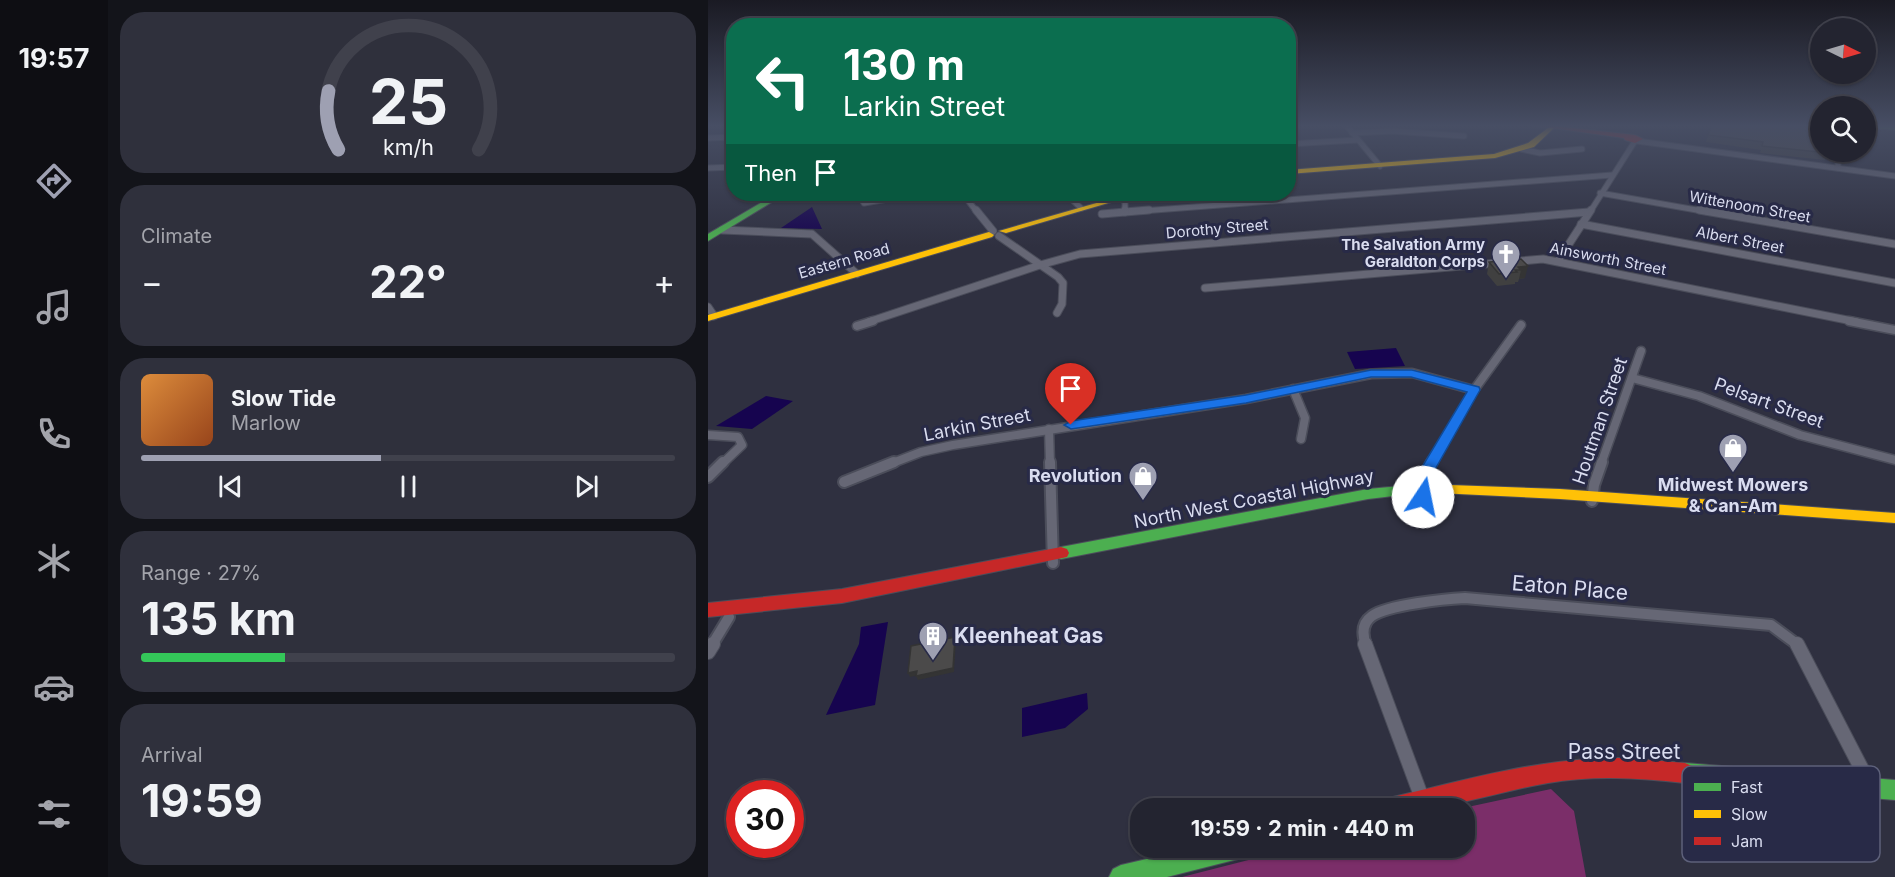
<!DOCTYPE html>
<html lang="en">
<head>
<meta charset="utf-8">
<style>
  :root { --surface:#232430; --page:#2f303c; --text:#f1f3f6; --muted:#a3a4ab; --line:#40414c; --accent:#9ea0b2 }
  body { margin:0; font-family:Inter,sans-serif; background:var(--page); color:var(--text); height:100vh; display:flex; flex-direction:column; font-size:22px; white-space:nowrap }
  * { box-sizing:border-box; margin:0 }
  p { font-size:20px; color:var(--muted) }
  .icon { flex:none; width:33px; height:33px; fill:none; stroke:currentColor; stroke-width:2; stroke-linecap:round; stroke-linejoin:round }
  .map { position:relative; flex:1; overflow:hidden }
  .panel { display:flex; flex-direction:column; gap:12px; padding:12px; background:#13141a; width:600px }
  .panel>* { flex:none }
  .banner { position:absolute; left:18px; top:18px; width:570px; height:183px; border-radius:24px; box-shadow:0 2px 4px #0004,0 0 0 2px var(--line); background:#0b6e4f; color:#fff; overflow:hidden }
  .needle { width:39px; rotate:95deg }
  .tools { position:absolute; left:1102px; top:18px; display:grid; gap:12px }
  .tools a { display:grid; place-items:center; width:66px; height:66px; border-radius:50%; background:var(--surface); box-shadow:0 2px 4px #0004,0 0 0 2px var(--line); font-size:30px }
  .speed { position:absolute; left:18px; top:780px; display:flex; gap:12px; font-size:30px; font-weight:700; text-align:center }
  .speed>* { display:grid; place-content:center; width:78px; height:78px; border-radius:50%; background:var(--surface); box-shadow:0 2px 4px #0004,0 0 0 2px var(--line); line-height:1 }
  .speed .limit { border:9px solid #d22; background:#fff; color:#111 }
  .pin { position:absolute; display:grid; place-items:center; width:51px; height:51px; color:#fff; margin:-62px -26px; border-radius:50% 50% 50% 0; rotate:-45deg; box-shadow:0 0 6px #0007 }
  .pin .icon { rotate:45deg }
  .me { position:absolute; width:66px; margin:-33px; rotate:11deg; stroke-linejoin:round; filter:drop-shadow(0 0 4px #0008) }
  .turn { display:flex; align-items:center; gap:21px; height:126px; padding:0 18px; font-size:27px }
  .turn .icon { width:78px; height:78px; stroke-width:2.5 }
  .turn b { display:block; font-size:42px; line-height:51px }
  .then { display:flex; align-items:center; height:57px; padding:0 18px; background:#0003; gap:12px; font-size:22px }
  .big { font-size:45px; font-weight:700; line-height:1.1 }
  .panel .card { flex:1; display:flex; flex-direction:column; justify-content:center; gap:9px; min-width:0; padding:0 21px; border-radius:24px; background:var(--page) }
  .panel .dial { align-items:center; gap:0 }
  .dial svg { height:156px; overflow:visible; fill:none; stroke:var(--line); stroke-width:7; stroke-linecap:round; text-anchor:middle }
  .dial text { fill:var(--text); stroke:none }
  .song { display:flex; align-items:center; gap:18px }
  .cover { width:72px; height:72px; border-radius:9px; background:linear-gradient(135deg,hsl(30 70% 55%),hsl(20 70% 35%)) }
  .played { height:6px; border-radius:3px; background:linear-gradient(90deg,var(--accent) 45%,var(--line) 45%) }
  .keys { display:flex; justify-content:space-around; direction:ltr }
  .heat { display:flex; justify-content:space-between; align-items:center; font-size:33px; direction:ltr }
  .charge { height:9px; border-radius:4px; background:linear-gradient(90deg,#34c759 27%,var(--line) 0) }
  .trip { position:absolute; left:422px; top:798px; width:345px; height:60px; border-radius:24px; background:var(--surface); box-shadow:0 2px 4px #0004,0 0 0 2px var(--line); font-weight:700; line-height:60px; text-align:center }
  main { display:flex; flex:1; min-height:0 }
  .dock { display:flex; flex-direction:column; width:108px; justify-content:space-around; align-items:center; background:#0e0e13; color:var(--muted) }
  .dock .icon { width:42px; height:42px }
  .dock .active { color:var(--accent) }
  .dock b { font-size:27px; color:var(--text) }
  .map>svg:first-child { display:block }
</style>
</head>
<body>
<main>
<nav class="dock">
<b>19:57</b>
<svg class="icon active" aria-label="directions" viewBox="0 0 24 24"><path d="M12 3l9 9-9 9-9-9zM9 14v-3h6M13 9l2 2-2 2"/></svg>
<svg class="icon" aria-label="music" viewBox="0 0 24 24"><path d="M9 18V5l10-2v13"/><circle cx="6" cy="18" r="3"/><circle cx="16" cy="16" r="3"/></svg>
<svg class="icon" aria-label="phone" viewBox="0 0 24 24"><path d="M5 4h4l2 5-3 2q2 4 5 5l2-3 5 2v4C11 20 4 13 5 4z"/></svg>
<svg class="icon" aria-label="climate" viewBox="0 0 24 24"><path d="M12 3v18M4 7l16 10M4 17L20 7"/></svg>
<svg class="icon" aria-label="car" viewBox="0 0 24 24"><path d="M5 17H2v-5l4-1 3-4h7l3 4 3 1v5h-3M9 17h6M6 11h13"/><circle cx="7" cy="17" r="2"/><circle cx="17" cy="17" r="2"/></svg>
<svg class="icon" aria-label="filters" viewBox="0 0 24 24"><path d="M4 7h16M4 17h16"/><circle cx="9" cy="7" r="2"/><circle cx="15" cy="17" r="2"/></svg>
</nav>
<section class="panel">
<div class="card dial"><svg viewBox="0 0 100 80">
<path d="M14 69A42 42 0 1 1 86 69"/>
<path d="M14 69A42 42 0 0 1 9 39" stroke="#9ea0b2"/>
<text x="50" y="56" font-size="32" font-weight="700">25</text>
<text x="50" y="72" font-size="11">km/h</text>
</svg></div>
<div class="card"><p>Climate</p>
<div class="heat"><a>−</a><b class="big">22°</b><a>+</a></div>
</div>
<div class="card">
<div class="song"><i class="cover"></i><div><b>Slow Tide</b><p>Marlow</p></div></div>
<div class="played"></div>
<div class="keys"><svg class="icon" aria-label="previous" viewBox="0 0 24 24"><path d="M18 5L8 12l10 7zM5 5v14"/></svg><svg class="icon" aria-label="pause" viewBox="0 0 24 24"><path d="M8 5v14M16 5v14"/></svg><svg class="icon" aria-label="next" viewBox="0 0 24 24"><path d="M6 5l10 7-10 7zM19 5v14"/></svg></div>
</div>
<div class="card"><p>Range · 27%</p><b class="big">135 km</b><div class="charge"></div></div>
<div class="card"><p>Arrival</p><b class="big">19:59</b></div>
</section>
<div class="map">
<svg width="1187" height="877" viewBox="0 0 1187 877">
  <rect width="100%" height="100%" fill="#2f3040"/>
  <!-- green -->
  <polygon fill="#7b2e69" points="843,789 866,811 878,877 474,877 588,848 756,848 755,808"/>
  <!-- water -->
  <g fill="#16044f">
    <polygon points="104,207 114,229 73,228"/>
    <polygon points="688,348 697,366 647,369 639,352"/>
    <polygon points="58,396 85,401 44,429 8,426"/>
    <polygon points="180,622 167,705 118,715 151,644 153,627"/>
    <polygon points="379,693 380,709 357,728 314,737 314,708"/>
  </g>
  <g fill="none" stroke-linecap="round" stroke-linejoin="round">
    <!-- street-far4 casing -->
    <g stroke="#4b4d5a" stroke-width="7">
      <g id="street-far4">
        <polyline points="638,125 672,166"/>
        <polyline points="580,130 589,144"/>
        <polyline points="644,133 684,131 756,136"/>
        <polyline points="0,138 26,137"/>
        <polyline points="929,141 1187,176"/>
        <polyline points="580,144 649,140"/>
        <polyline points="813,149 832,153 874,149"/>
        <polyline points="1130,152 1130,168"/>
        <polyline points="0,168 26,167"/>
        <polyline points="892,193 1000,212"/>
        <polyline points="150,194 156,203 210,194"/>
        <polyline points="255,194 269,212"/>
        <polyline points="358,194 373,208"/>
        <polyline points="411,197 417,202 417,212"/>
        <polyline points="421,212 904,175"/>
        <polyline points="882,212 927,141"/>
      </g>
    </g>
    <!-- street-far3 casing -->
    <g stroke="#4b4d5a" stroke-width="9">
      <g id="street-far3">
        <polyline points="268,210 285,231"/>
        <polyline points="417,210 417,212 441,210"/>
        <polyline points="991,210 1187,244"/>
        <polyline points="394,214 417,212"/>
        <polyline points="873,224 1187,283"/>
        <polyline points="14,230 104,234 149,274"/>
        <polyline points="291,236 350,277 355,283 354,304 349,313"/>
        <polyline points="850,261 883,210"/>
        <polyline points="497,288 835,259 1149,322"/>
        <polyline points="0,307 6,316"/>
        <polyline points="160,322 332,265 372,254 881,212"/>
      </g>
    </g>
    <!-- street-far2 casing -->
    <g stroke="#4b4d5a" stroke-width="11">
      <g id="street-far2">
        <polyline points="1141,321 1187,330"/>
        <polyline points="149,326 165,321"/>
        <polyline points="924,378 991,396 1092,435 1187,460"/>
        <polyline points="585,389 597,418 593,439"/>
        <polyline points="341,429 342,464"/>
        <polyline points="0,435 30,437 34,445 14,464"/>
        <polyline points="182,464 213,452 245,445 538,399 663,374 704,373 766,390"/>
        <polyline points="723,464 766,390 813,325"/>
        <polyline points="893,464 933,351"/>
      </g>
    </g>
    <!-- street-far1 casing -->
    <g stroke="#4b4d5a" stroke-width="14">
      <g id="street-far1">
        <polyline points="342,462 345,563"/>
        <polyline points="0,477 15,462"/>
        <polyline points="136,482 186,462"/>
        <polyline points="715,497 713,482 724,462"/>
        <polyline points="884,501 886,485 894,462"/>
        <polyline points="4,645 21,617"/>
        <path d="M658,645C654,634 654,623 664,616C679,605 737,599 757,598L1063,625L1090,645"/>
      </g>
    </g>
    <!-- street casing -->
    <g stroke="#4b4d5a" stroke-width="16">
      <g id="street">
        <polyline points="657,644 715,801"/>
        <polyline points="1089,644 1163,787"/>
        <polyline points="0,652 5,644"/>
      </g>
    </g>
    <!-- fast casing -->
    <g stroke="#4b4d5a" stroke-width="2">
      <g id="fast">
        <polygon points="1158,125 1187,126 1187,130 1158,127"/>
        <polygon points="68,194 77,194 0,241 0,234"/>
        <polygon points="714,484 721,489 719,492 660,499 353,559 347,557 345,553 347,549 353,547 660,489"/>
        <polygon points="977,763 1187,780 1187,800 977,783 970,780 967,773 970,766"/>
        <polygon points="486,848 541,848 538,856 530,859 459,877 401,877 405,869 413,865"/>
      </g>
    </g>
    <!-- slow casing -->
    <g stroke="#4b4d5a" stroke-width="2">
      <g id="slow">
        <polygon points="844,125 846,128 826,147 787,158 580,174 580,170 786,154 820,143"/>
        <polygon points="420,194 431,194 298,233 291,231"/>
        <polygon points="281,232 286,235 284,237 0,321 0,315"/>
        <polygon points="714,484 852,489 1187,513 1187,523 852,499 709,492 707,489"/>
      </g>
    </g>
    <!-- jam casing -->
    <g stroke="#4b4d5a" stroke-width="2">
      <g id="jam">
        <polygon points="823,125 839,125 927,135 935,139 927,143 917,140 916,138"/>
        <polygon points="353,547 359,549 361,553 359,557 134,603 0,617 0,603 134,589"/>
        <path d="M919,758L977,763L984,766L987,773L984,780L977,783C931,778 886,775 840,783C785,792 730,815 674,808L677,801L685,797C762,779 840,756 919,758Z"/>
      </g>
    </g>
    <!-- street-far4 -->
    <use href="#street-far4" stroke="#666775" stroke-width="5"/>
    <!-- street-far3 -->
    <use href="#street-far3" stroke="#666775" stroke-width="7"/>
    <!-- street-far2 -->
    <use href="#street-far2" stroke="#666775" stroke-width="8"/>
    <!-- street-far1 -->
    <use href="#street-far1" stroke="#666775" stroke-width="10"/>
    <!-- street -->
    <use href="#street" stroke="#666775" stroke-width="14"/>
    <!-- fast -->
    <use href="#fast" fill="#4caf50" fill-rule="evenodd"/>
    <!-- slow -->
    <use href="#slow" fill="#ffc107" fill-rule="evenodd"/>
    <!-- jam -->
    <use href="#jam" fill="#c62828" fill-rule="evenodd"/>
  </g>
  <!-- wall -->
  <g fill="#404040">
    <polygon points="1004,125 1120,153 1117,160 1052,153 1053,150 998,142"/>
    <polygon points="813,259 817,278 811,279 810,282 807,282 807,284 789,286 779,274 781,262"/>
  </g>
  <!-- shaded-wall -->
  <g fill="#343434">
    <polygon points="820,266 817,278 811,279 813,270 810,267"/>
    <polygon points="247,637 248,641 246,672 210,680 208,676"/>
    <polygon points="209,671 211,675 202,677 200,673"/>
  </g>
  <!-- building -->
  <g fill="#4b4a4a" stroke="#343434" stroke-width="1.5">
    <polygon points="1004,125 1081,125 1113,129 1113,152 1120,152 1120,153 1054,146 1055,142 1000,135"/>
    <polygon points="813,259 820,266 810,267 813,270 807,270 809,272 791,274 781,262"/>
    <polygon points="247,637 245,668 208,676 209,671 200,673 203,646"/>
  </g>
  <!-- sky -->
  <linearGradient id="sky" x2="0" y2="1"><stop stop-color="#1a1a23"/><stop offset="0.51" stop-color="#474e64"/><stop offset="1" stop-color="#474e64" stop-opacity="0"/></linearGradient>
  <rect width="1187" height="247" fill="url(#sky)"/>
  <!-- route -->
  <polygon fill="#1a73e8" stroke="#114b97" stroke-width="1.5" points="663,370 704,370 771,387 772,390 720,482 722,497 720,501 709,501 705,482 759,392 703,377 663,377 538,403 363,429 356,425 363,421 538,395"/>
  <!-- icons -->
  <defs>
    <g id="church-pin" transform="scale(1.5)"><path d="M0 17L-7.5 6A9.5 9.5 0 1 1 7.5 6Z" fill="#9ea0b2" stroke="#282a47"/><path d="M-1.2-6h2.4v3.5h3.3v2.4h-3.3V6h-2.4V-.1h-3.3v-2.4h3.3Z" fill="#fff"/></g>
    <g id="shop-pin" transform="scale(1.5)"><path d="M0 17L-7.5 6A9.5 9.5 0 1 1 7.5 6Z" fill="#9ea0b2" stroke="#282a47"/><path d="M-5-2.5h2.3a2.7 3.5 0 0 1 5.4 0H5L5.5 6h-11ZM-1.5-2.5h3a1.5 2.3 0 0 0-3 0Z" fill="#fff"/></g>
    <g id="building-pin" transform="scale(1.5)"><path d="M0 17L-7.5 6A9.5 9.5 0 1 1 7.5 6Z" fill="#9ea0b2" stroke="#282a47"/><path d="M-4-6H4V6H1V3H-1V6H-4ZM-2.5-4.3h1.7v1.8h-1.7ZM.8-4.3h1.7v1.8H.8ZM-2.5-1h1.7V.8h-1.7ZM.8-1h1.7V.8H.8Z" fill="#fff"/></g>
  </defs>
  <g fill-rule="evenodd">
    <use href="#church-pin" x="798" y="254"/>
    <use href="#shop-pin" x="1025" y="448"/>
    <use href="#shop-pin" x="435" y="476"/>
    <use href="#building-pin" x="225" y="636"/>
  </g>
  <g text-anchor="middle" stroke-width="6" stroke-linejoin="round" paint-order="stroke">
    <!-- far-street labels -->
    <g font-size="15" fill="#daddf0" stroke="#282a47">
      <text transform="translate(1042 207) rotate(10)" y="5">Wittenoom Street</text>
      <text transform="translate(509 229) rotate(-5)" y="5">Dorothy Street</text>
      <text transform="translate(1032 240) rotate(11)" y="5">Albert Street</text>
      <text transform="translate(900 259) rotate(11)" y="5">Ainsworth Street</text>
      <text transform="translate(136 261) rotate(-16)" y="5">Eastern Road</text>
    </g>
    <!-- far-poi labels -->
    <g font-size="15" font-weight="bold" fill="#daddf0" stroke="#282a47" text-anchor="end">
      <text x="777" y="250">The Salvation Army<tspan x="777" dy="17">Geraldton Corps</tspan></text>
    </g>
    <!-- street labels -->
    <g font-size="18" fill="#daddf0" stroke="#282a47">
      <text transform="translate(1061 403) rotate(20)" y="6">Pelsart Street</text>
      <text transform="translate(892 421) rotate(-71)" y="6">Houtman Street</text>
      <text transform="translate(269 425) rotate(-11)" y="6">Larkin Street</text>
      <text transform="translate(546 499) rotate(-11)" y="6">North West Coastal Highway</text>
    </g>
    <!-- poi labels -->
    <g font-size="18" font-weight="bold" fill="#daddf0" stroke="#282a47" text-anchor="end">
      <text x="414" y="482">Revolution</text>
      <text x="1025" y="491" text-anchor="middle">Midwest Mowers<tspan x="1025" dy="21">&amp; Can-Am</tspan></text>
    </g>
    <!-- near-street labels -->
    <g font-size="21" fill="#daddf0" stroke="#282a47">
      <text transform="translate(862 588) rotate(5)" y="7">Eaton Place</text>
      <text x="916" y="759">Pass Street</text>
    </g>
    <!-- near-poi labels -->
    <g font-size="21" font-weight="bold" fill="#daddf0" stroke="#282a47" text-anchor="start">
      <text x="246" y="643">Kleenheat Gas</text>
    </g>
  </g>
  <!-- legend -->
  <rect x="974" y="766" width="198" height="96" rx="9" fill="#282a47" stroke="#5d607a" stroke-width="1.5"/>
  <rect x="986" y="783" width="27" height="8" fill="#4caf50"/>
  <rect x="986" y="810" width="27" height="8" fill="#ffc107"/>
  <rect x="986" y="837" width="27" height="8" fill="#c62828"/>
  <g font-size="16" fill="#daddf0">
    <text x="1023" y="793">Fast</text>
    <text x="1023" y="820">Slow</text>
    <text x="1023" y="847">Jam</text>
  </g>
</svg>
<div class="tools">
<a><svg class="needle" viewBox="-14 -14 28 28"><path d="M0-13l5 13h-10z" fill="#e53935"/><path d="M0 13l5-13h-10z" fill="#a3a4ab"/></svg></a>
<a><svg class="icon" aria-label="search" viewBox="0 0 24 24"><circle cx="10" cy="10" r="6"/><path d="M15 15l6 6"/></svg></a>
</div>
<div class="speed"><div class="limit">30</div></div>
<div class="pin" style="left:363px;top:425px;background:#d93025"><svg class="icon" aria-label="arrive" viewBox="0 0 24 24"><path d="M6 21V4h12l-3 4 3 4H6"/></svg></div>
<svg class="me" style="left:715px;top:497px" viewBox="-20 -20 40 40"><circle r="19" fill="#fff"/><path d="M0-13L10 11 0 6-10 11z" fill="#1a73e8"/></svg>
<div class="trip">19:59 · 2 min · 440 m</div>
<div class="banner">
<div class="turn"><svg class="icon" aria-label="left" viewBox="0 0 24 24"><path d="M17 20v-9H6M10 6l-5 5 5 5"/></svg><div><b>130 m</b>Larkin Street</div></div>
<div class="then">Then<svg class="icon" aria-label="arrive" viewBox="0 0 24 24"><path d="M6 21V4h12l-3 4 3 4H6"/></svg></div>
</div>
</div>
</main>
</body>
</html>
